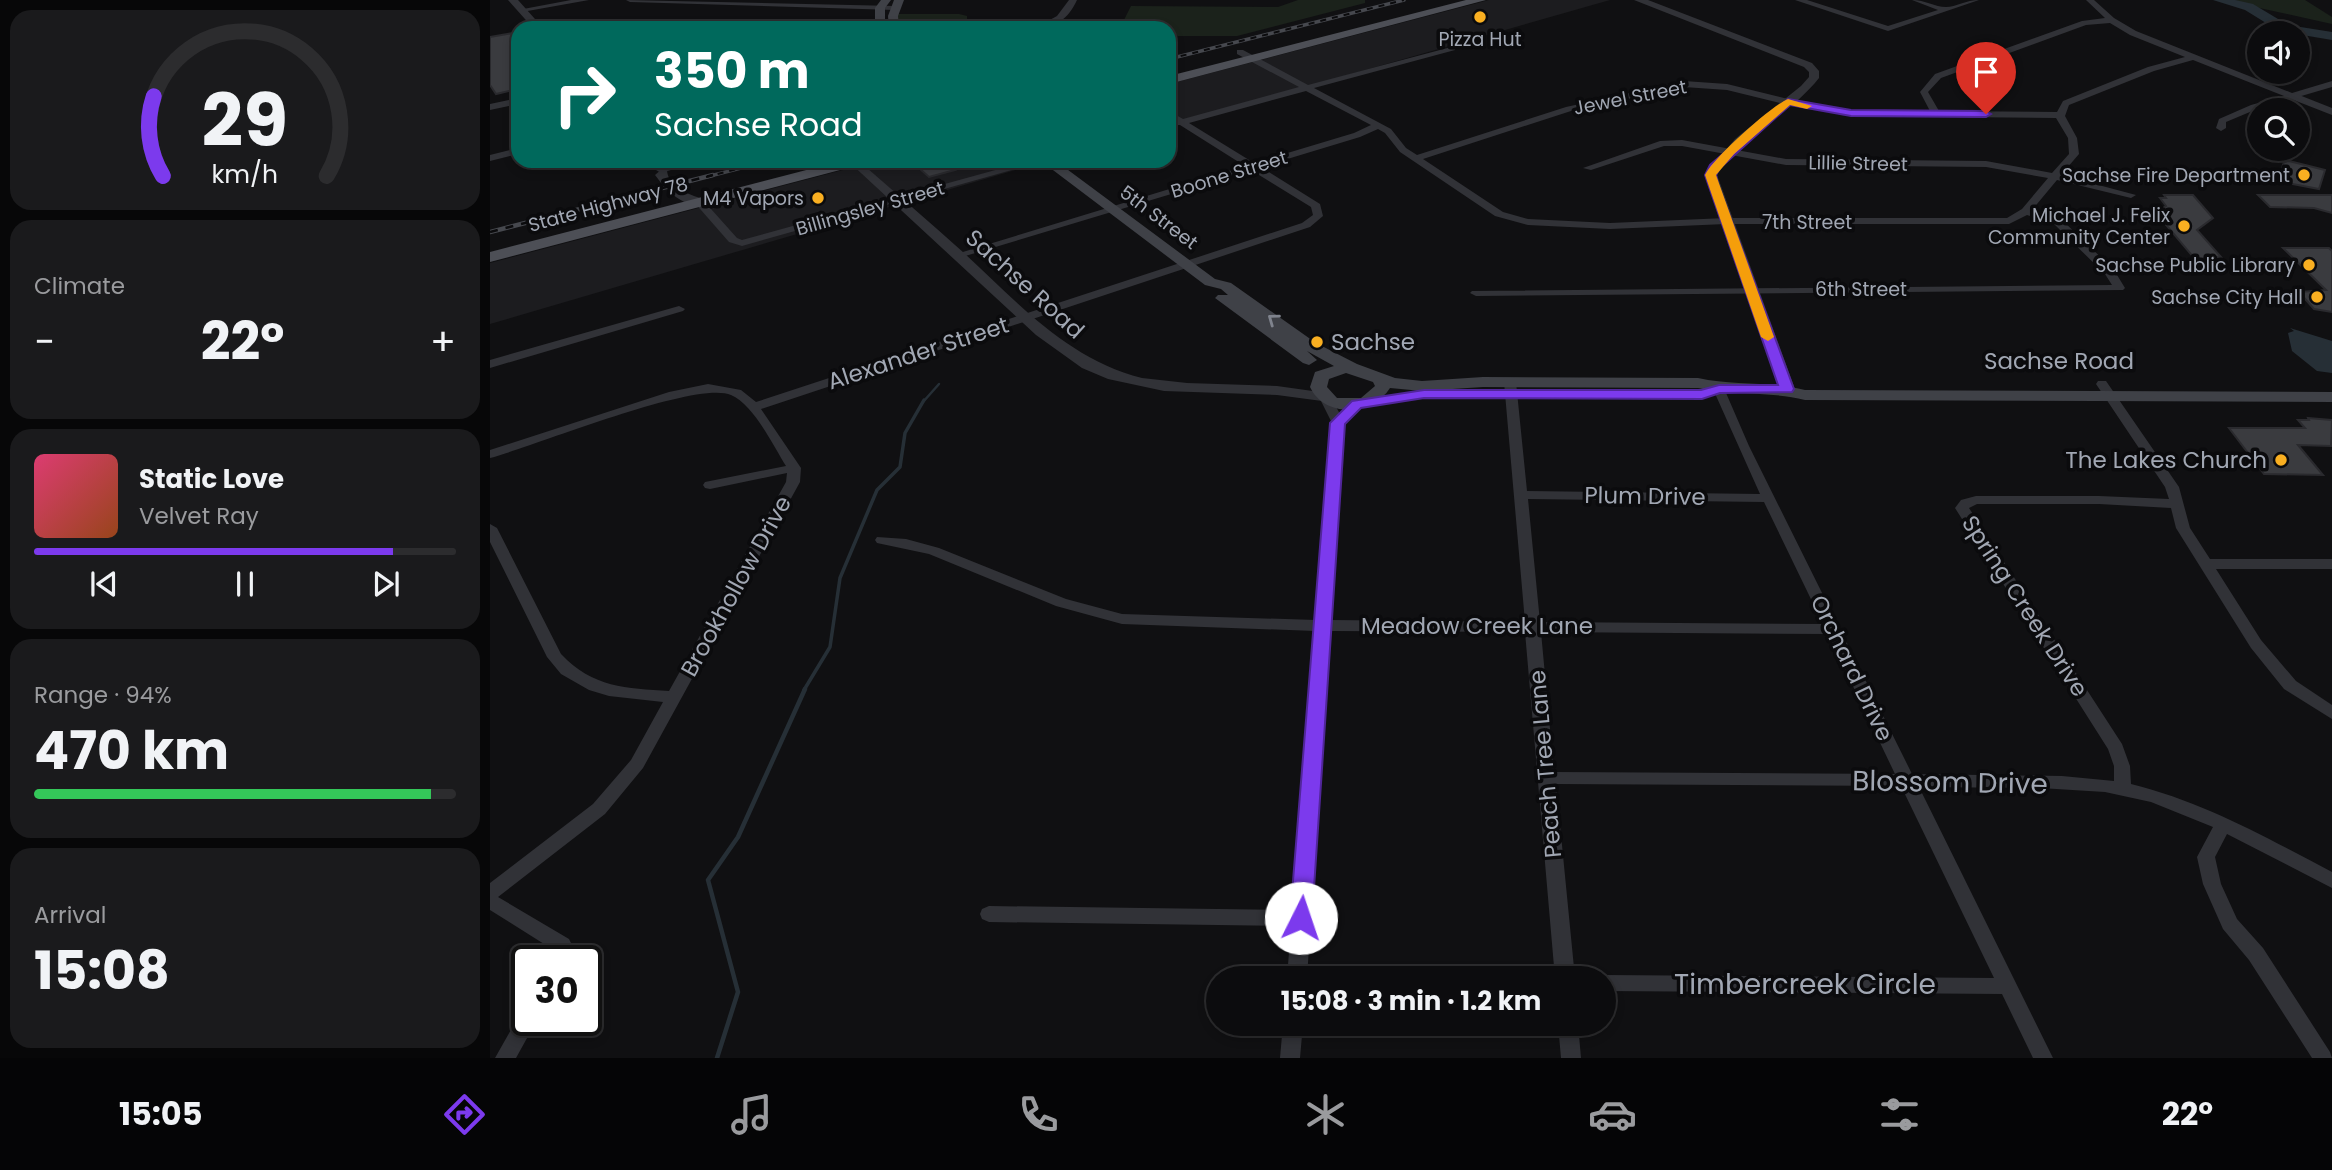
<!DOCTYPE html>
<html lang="en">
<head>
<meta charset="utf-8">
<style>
  :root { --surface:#0c0c0e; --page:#1a1a1c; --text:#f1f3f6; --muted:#9a9b9e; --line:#2c2c2e; --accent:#7c3aed }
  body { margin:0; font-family:Poppins,sans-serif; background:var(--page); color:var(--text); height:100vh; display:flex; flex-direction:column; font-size:26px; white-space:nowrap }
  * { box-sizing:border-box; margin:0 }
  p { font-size:23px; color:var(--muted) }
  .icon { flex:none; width:38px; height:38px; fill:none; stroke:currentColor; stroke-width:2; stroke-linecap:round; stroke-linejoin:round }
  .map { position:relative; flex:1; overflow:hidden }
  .panel { display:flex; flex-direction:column; gap:10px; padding:10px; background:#070708; width:490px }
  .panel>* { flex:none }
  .guide { position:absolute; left:21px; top:21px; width:665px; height:147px; border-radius:21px; box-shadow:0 4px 10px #0003,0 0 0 2px var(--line); background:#00695c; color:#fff; overflow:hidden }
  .controls { position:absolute; left:1757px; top:21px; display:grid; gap:14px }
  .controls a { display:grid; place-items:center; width:63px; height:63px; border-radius:50%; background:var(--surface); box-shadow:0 4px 10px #0003,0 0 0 2px var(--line); font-size:35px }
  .speed { position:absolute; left:21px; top:945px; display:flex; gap:14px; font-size:35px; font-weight:700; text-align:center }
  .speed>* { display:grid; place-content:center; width:91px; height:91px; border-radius:50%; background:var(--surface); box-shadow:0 4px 10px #0003,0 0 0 2px var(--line); line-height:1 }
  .speed .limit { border:4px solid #111; border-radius:10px; background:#fff; color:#111 }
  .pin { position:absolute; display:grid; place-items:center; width:60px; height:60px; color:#fff; margin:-72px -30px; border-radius:50% 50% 50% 0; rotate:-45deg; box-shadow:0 0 7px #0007 }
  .pin .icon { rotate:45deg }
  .me { position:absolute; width:77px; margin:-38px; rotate:4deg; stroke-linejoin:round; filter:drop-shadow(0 0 5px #0008) }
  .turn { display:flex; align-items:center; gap:24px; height:147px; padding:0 28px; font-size:32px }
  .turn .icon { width:91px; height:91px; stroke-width:2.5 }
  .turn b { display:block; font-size:49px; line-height:60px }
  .big { font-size:52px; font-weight:700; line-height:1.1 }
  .panel .card { flex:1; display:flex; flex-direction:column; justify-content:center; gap:10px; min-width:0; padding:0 24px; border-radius:21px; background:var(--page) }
  .panel .dial { align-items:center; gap:0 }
  .dial svg { height:182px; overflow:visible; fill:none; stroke:var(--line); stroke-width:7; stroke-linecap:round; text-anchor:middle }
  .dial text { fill:var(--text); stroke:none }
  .song { display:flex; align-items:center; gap:21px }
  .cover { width:84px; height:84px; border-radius:10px; background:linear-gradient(135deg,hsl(340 70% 55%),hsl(20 70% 35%)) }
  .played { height:7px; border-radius:4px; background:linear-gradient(90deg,var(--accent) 85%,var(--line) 85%) }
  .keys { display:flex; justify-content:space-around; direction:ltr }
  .heat { display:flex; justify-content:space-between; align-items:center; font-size:38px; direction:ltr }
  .charge { height:10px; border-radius:5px; background:linear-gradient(90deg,#34c759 94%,var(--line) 0) }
  .trip { position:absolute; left:716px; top:966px; width:410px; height:70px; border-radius:35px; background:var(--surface); box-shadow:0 4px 10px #0003,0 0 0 2px var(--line); font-weight:700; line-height:70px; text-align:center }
  .tab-bar { display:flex; height:112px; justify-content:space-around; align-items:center; background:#050506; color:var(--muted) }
  .tab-bar .icon { width:49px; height:49px }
  .tab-bar .on { color:var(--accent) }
  .tab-bar b { font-size:32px; color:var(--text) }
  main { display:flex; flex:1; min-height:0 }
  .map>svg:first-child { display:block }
</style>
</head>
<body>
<main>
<section class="panel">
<div class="card dial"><svg viewBox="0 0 100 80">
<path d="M14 69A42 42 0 1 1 86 69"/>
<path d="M14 69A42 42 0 0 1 10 34" stroke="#7c3aed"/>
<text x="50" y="56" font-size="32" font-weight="700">29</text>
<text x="50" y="72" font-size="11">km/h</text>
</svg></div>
<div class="card"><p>Climate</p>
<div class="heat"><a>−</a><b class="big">22°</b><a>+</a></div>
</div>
<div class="card">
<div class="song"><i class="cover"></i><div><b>Static Love</b><p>Velvet Ray</p></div></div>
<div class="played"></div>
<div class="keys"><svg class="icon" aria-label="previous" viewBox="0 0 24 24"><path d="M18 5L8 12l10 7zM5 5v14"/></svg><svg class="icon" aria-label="pause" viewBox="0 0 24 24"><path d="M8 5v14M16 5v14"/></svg><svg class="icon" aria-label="next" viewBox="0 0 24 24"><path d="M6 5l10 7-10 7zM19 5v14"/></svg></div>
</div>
<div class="card"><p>Range · 94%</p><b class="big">470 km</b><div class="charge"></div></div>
<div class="card"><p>Arrival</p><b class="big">15:08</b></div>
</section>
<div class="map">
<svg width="1842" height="1058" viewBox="0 0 1842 1058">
  <rect width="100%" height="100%" fill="#101012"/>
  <!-- built -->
  <g fill="#1c1c1f">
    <polygon points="999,0 1120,0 679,126 679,84"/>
    <polygon points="387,161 556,161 0,324 0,263"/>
  </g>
  <!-- green -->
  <g fill="#1b221b">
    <polygon points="808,0 875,0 875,3 747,36 689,36 679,39 679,28 630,28 641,6 788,7"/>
    <polygon points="1733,0 1815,0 1842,17 1842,24"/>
    <polygon points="408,14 469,14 477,16 477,23 485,28 408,28"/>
  </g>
  <!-- water -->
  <polygon fill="#262f36" points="1800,328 1842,341 1842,373 1827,371 1802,351 1798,333 1804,331"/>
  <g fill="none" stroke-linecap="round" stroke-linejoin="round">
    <!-- stream-far2 -->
    <polyline stroke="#262f36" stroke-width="2.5" points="433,402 449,384"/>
    <!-- stream-far1 -->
    <polyline stroke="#262f36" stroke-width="3.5" points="314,690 340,647 350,578 387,490 410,467 415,433 434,400"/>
    <!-- stream -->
    <polyline stroke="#262f36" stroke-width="4.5" points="227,1058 248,992 218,880 248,837 315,689"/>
    <!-- river -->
    <polygon fill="#262f36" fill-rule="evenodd" points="1723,0 1745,0 1763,4 1798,25 1842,32 1842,40 1789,31 1755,10"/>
  </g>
  <!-- building -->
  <g fill="#3a3b3f" stroke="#2a2a2e" stroke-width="2">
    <polygon points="23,33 28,40 28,89 6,94 0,85 0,37"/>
    <polygon points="421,161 454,161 465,170 439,177"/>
    <polygon points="1799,161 1835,170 1829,189 1787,181 1794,162"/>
    <polygon points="1674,195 1703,195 1723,218 1707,230 1731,257 1705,259 1666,213 1676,206 1670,198 1676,198"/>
    <polygon points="1768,195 1842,195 1842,213 1824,208 1780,207"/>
    <polygon points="1793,248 1839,248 1842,251 1842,312 1824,309 1809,292 1836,290"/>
    <polygon points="1818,418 1842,420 1841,446 1808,445 1833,475 1774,474 1739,428 1815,428 1808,420 1819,420"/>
  </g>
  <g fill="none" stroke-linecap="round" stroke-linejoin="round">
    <!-- minor -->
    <g fill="#313237" fill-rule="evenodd">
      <polygon points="81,0 99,0 32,12 28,10"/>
      <polygon points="136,0 405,6 409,8 405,10 140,2"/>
      <path d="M579,0H587C578,19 566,28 545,28L567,16Z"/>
      <path d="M1305,0H1317L1398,26L1448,10L1422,0C1435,0 1445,7 1456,7C1466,7 1476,0 1489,0L1398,31Z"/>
      <path d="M1596,0H1604L1624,18L1646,31L1802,93L1842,81V87L1767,109L1736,122V128L1731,131L1726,128L1729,119L1761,105L1794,96L1703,60L1664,71L1579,105L1575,116L1587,138L1589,154L1571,175L1646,195L1641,198L1567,180L1542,210L1572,220L1624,270L1635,288L1633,290L986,296L980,293L982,291L1622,285L1615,274L1564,224L1537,215L1519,224H1236L1120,229L1038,225L1005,216L910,152L895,133L888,129L870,137L771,167L830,204L833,216L820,227L271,409L311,468L310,482L153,768L115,814L8,897L79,939L82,945L80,961H60L62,949L0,910V883L103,804L141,760L173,702L119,696L99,690L71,674L57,657L0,542V524L7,528L71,654C103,688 136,688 179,691L296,482L297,473L220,489L215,488L213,485L215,482L296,466C283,445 263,404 241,395C205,380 46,446 0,458V450L179,392L218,384L251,390L266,402L812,223L823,215L821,207L761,170L472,257L468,258L463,255L755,166L690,125H684V121L679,118V111L693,119L809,87L747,54V50H753L818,85L965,46V50L824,88L901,129L916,148L927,155L1076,107L1194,81L1237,84L1298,99L1361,110L1440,111L1430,92L1445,74L1592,21L1615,18ZM1620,23L1640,35L1695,57L1658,67L1573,101L1567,112L1449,111L1438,92L1451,78L1596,25ZM1194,87L1237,90L1298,105L1361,116L1566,118L1578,138L1579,154L1562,173L1496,161L1296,159L1192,140L1170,141L1093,168L1101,170L1174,146H1192L1296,165L1496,167L1558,178L1532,209L1517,218H1236L1120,223L1038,219L1013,212L933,159L1081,111ZM816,91L881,125L864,133L764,163L699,123Z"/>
      <polygon points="402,21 405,21 405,25 362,28"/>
      <polygon points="28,98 28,104 0,110 0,104"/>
      <polygon points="28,148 28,154 0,161 0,155"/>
      <polygon points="195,161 211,161 171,173 166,170"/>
      <polygon points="538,161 554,161 252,246 239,242 204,202 213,200 247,238 252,240"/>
      <polygon points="189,306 195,309 193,311 0,368 0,360"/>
      <path d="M1020,378L1026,382L1037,491L1270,494L1223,389L1229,385L1233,386L1259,446L1422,774L1572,776L1624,781V766L1618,749L1465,508L1471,500L1486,496H1609L1679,499L1675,487L1606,384L1608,381H1616L1689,487L1700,528L1720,559H1842V569H1726L1771,640L1806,681L1842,705V719L1794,689L1761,648L1686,528L1681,508L1609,504H1487L1479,508L1632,744L1640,766L1641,784C1714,802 1777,838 1842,872V888L1737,834L1725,857L1731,884L1747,919L1773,948L1840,1052L1842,1058H1822L1759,960L1733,929L1713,884L1707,857L1723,827L1661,802L1615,792L1550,788L1429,787L1563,1058H1543L1512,994L1113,991V978H1106L1113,975L1504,978L1411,786L1066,784L1085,978H1065L1035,632L840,631L817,978H797L801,926L499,922L492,919L490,914L492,909L499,906L803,910L825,631L632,624L566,606L439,554L387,543L385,540L387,537L416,539L449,548L576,599L632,614L826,620L842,423L830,399L836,395L840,396L850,414L863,401H871L873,404L854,424L841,620L1035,622L1014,382ZM1038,499L1274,502L1333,624L1050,622ZM1051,632L1338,634L1405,774L1064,772Z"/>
      <polygon points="37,1011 37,1020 47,1020 26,1058 5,1058 30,1014"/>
      <polygon points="793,1024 813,1024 810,1058 790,1058"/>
      <polygon points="1068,1024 1088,1024 1091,1058 1071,1058"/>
    </g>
    <!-- tertiary -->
    <g fill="#313237" fill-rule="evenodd">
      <polygon points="18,0 28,0 53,28 43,28"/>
      <path d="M1144,0H1158L1322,63L1329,71V78C1300,115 1253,134 1227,175L1305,389L1302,392L1297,394L1289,389L1215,175L1245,139L1311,86L1319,77V72L1314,67Z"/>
      <polygon points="1796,93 1804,93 1842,108 1842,115 1796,97"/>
      <path d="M358,161H369C404,192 440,222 474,253C529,304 578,359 652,378L697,383L787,386L837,393L840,396L832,401L787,395L674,391L618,379L592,368L546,335Z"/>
      <path d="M173,168L177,169C177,187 198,194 213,199V205C192,207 177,191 165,175Z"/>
    </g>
    <!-- secondary -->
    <g fill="#3f4147" fill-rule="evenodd">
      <polygon points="391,0 401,0 395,8 395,28 385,28 385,8"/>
      <polygon points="404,0 414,0 408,16 409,28 399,28 398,16"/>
      <path d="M551,161H566L725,279L741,283L826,343L867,364L905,378L932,381L993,377L1208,378C1243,386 1280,381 1315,390L1842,392V402L1315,400C1280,391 1243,396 1208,388L993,387L932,391L900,388C883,415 835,419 820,387L825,372L844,366L817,351L827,360L819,365L813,363L725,298L728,295H738L731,289L715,285ZM856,373L883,382L885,386L871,398H847L837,387L839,379Z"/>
    </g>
    <!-- primary -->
    <g fill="#4d4f56" fill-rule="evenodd">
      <polygon points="976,0 996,0 679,84 679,76"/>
      <polygon points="351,161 375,161 373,164 0,262 0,252"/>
    </g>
    <!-- rail-far1 casing -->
    <g stroke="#46484e" stroke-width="3.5">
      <g id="rail-far1">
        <polyline points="679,59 914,0"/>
        <polyline points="216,177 279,161"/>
      </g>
    </g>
    <!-- rail casing -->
    <g stroke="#46484e" stroke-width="4.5">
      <polyline id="rail" points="0,232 223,175"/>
    </g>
    <!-- rail-far1 -->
    <use href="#rail-far1" stroke="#0b0b0d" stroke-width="2" stroke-dasharray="6" stroke-linecap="butt"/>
    <!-- rail -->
    <use href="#rail" stroke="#0b0b0d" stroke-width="2.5" stroke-dasharray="8" stroke-linecap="butt"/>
  </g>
  <!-- one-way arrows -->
  <defs><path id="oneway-chevron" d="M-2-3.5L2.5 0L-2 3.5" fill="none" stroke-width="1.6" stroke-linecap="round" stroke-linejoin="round" transform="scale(1.75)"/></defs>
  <use stroke="#7f838d" href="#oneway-chevron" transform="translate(783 319) rotate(-144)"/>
  <!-- route -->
  <polygon fill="#7c3aed" stroke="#51269a" stroke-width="2" points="1298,99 1361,110 1496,111 1501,114 1496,117 1361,116 1300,105 1229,169 1226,175 1228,184 1304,389 1302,392 1230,393 1212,399 934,398 871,408 855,424 822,918 818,925 811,927 803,925 800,918 840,423 862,401 934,390 1211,390 1229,385 1288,385 1215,175 1220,165"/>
  <!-- slow -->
  <path fill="#f59e0b" d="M1298,99L1322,106L1317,109L1300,105L1244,154L1226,175L1284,337L1278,341L1271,337L1215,175C1223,158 1281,106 1298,99Z"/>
  <!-- markers -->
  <g fill="#f9af21" stroke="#0b0b0d" stroke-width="2.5">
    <circle cx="990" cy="17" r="7"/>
    <circle cx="1814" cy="175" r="7"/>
    <circle cx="328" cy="198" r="7"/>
    <circle cx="1694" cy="226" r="7"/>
    <circle cx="1819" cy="265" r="7"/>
    <circle cx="1827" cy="297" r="7"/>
    <circle cx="827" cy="342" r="7"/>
    <circle cx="1791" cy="460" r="7"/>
  </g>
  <g text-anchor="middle" stroke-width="7" stroke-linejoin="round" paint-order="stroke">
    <!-- far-poi labels -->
    <g font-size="19" fill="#a1a7b3" stroke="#0b0b0d" text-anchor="end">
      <text x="990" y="46" text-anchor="middle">Pizza Hut</text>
      <text x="1800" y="182">Sachse Fire Department</text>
      <text x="314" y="205">M4 Vapors</text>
      <text x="1680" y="222">Michael J. Felix<tspan x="1680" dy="22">Community Center</tspan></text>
      <text x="1805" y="272">Sachse Public Library</text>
      <text x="1813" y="304">Sachse City Hall</text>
    </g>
    <!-- far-street labels -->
    <g font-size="19" fill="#a1a7b3" stroke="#0b0b0d">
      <text transform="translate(1140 97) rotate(-11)" y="7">Jewel Street</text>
      <text transform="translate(1368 163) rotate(1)" y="7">Lillie Street</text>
      <text transform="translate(739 174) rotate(-17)" y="7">Boone Street</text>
      <text transform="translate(118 204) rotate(-15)" y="7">State Highway 78</text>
      <text transform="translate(380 208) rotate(-16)" y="7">Billingsley Street</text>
      <text transform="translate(669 217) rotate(37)" y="7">5th Street</text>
      <text x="1317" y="229">7th Street</text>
      <text x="1371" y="296">6th Street</text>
    </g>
    <!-- street labels -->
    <g font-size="23" fill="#a1a7b3" stroke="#0b0b0d">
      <text transform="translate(535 284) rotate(42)" y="8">Sachse Road</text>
      <text transform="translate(428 353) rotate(-18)" y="8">Alexander Street</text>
      <text x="1569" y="369">Sachse Road</text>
      <text transform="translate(1155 496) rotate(1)" y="8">Plum Drive</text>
      <text transform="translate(246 586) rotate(-61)" y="8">Brookhollow Drive</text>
      <text transform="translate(1535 606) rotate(57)" y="8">Spring Creek Drive</text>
      <text x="987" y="634">Meadow Creek Lane</text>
      <text transform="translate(1362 668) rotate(64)" y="8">Orchard Drive</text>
      <text transform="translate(1055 764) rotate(-95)" y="8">Peach Tree Lane</text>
    </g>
    <!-- poi labels -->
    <g font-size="23" fill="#a1a7b3" stroke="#0b0b0d" text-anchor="start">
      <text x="841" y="350">Sachse</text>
      <text x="1777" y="468" text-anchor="end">The Lakes Church</text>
    </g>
    <!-- near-street labels -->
    <g font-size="28" fill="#a1a7b3" stroke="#0b0b0d">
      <text transform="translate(1460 782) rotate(1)" y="10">Blossom Drive</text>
      <text x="1315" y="994">Timbercreek Circle</text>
    </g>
  </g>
</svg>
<div class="controls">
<a><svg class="icon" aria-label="sound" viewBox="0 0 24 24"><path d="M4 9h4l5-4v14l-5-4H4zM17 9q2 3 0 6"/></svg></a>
<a><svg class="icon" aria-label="search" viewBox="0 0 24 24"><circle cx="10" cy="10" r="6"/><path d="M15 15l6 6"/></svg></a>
</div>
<div class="speed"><div class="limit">30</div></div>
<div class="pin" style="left:1496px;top:114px;background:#d93025"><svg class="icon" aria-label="arrive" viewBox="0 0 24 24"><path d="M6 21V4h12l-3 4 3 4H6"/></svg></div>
<svg class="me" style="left:811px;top:918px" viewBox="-20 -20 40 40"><circle r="19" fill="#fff"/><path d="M0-13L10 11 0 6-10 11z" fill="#7c3aed"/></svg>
<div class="trip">15:08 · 3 min · 1.2 km</div>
<div class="guide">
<div class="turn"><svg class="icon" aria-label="right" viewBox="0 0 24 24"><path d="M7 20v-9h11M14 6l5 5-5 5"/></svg><div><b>350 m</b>Sachse Road</div></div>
</div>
</div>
</main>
<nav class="tab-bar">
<b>15:05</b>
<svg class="icon on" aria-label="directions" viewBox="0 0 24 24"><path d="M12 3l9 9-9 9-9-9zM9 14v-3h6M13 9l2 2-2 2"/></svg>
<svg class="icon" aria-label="music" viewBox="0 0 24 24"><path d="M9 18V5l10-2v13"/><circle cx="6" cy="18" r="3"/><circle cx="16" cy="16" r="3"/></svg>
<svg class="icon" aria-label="phone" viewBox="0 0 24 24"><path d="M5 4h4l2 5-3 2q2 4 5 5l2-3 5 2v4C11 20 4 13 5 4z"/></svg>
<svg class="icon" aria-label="climate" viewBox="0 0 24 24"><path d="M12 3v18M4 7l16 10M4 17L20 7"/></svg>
<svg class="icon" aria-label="car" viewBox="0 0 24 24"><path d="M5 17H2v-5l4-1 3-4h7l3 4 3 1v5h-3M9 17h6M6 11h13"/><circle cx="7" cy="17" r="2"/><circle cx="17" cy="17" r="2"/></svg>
<svg class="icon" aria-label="filters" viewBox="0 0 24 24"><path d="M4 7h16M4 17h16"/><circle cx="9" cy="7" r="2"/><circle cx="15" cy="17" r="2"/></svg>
<b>22°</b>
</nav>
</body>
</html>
